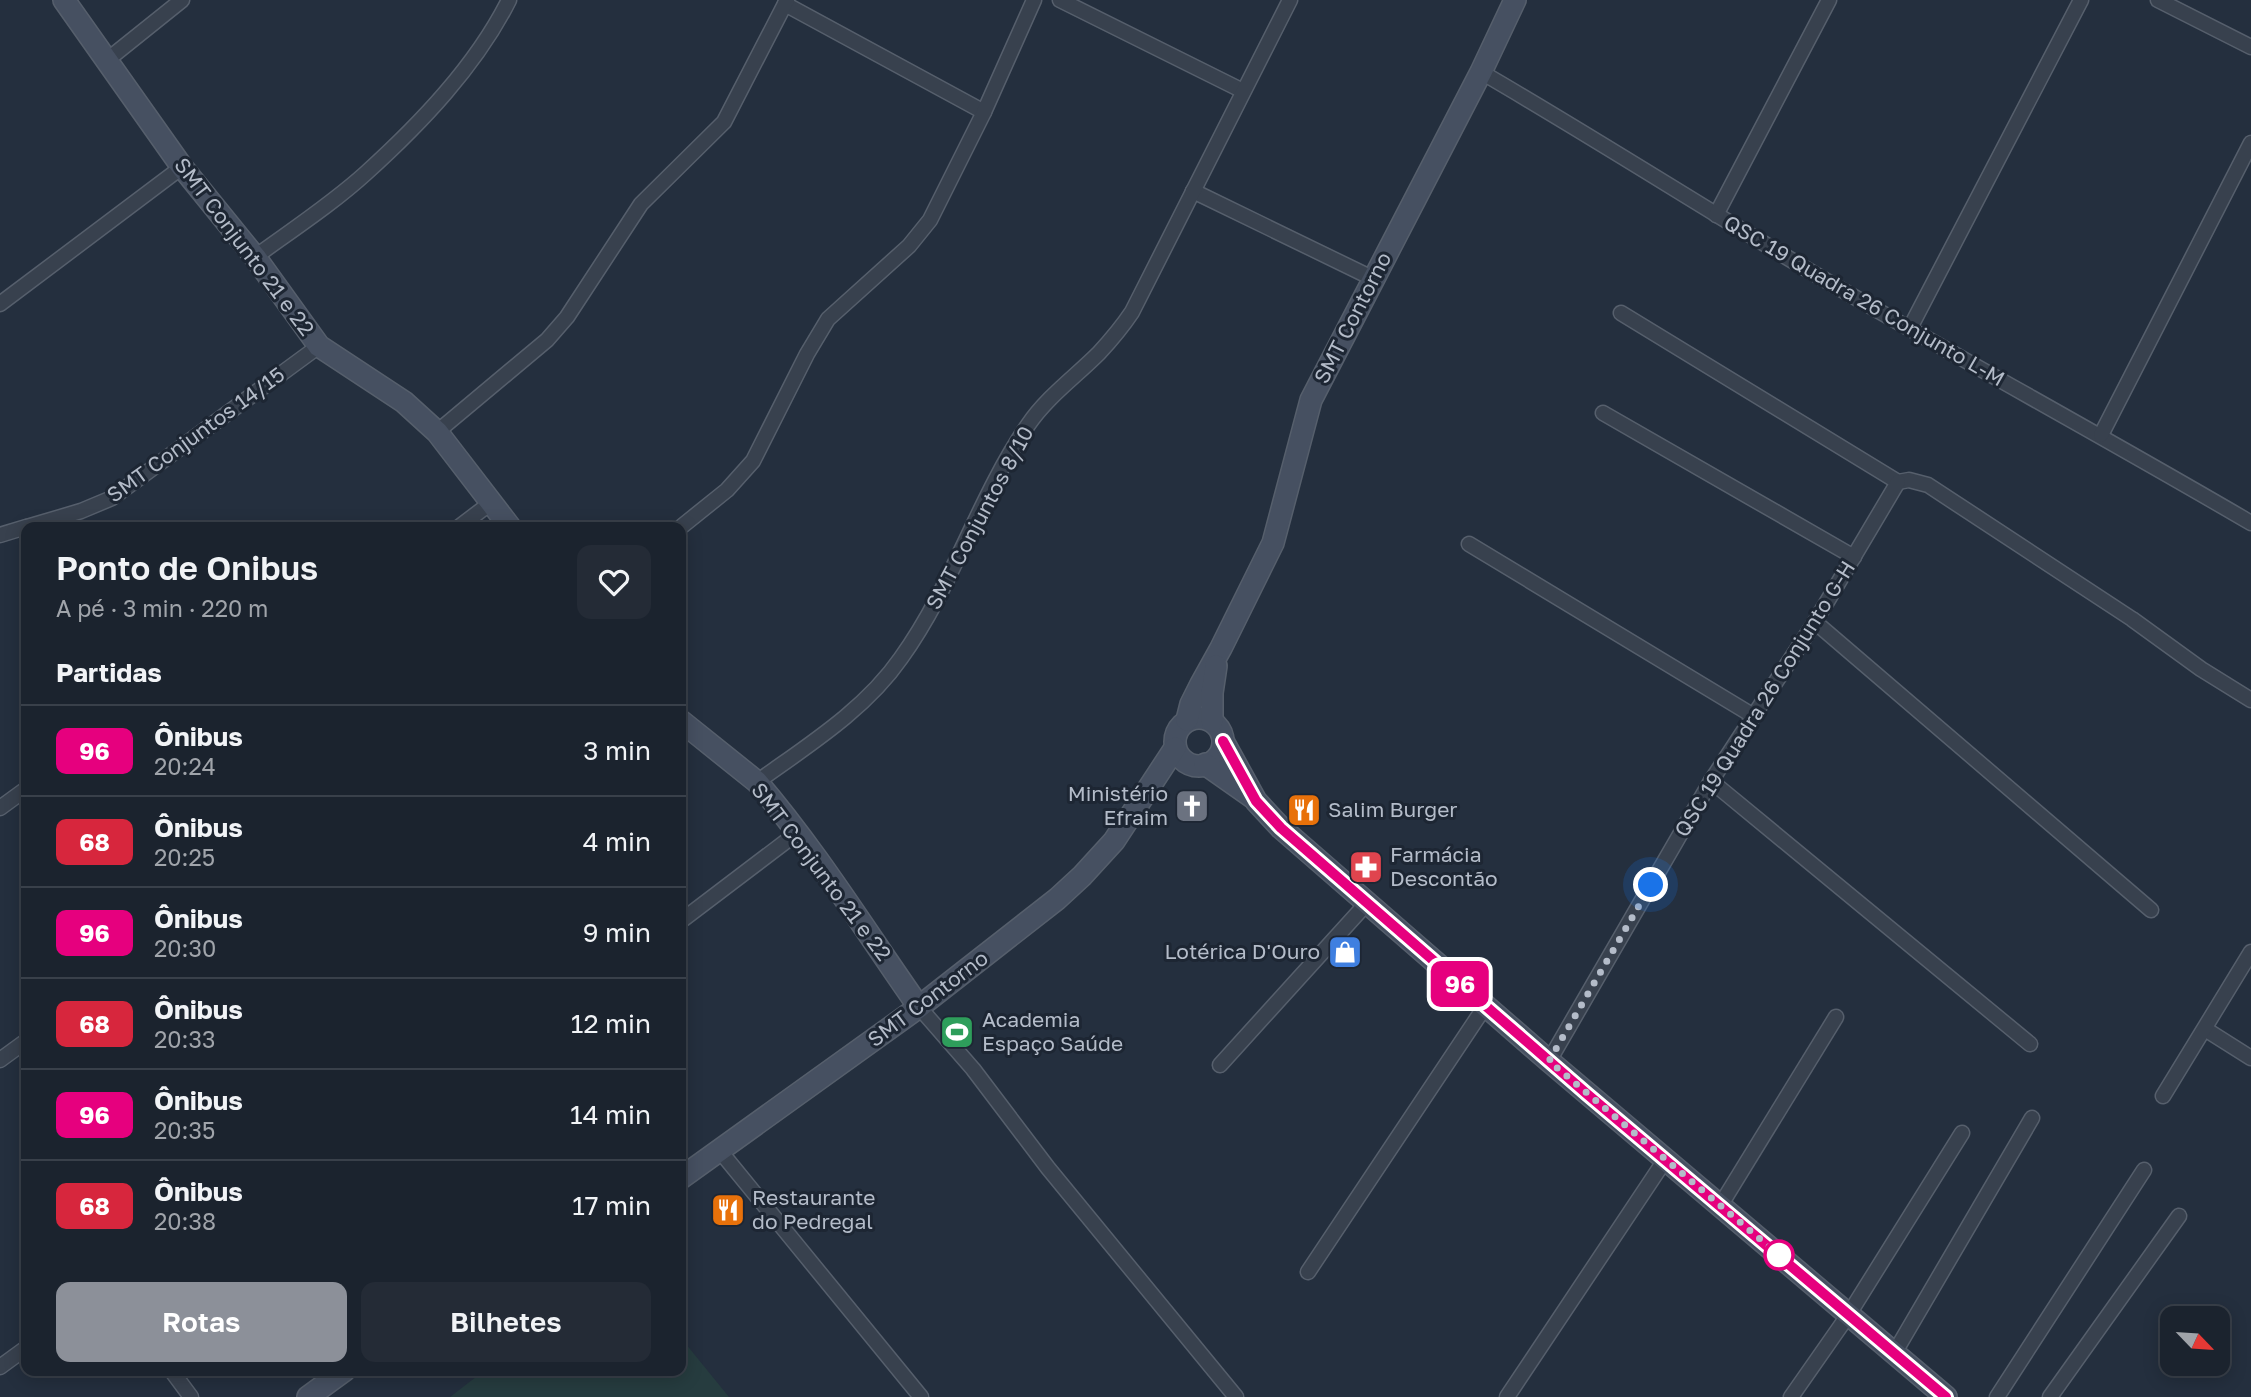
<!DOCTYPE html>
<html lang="pt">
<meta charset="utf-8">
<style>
:root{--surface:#1b232e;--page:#242b36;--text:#f1f3f6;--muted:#a0a4aa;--line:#39404a;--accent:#8c9099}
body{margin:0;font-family:"Golos Text",sans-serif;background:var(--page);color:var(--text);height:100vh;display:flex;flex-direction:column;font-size:26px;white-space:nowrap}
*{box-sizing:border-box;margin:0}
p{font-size:23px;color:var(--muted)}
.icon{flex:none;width:38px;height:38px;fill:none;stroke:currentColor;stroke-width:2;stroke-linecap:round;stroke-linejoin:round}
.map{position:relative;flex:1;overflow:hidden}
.side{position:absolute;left:21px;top:522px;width:665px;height:854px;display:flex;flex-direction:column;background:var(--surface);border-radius:14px;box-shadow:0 4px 18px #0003,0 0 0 2px var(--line)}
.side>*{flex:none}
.badge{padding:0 14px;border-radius:10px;font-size:24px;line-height:46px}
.needle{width:46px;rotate:115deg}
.tools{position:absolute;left:2160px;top:1306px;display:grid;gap:14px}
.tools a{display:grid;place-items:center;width:70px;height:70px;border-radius:14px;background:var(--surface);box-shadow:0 4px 18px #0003,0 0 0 2px var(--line);font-size:35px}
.you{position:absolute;width:35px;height:35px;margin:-18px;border:5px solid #fff;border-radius:50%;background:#1a73e8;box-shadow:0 0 0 10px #1a73e833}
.map>.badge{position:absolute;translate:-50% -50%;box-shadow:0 0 0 4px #fff}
h2{padding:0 35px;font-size:26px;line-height:63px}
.round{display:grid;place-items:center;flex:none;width:74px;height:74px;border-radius:14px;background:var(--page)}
.headline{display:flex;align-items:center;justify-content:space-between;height:119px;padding:0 35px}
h1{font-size:33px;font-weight:600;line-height:52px}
.action{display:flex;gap:14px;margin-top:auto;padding:14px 35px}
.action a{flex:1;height:80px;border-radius:14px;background:var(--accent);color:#fff;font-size:28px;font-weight:600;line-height:80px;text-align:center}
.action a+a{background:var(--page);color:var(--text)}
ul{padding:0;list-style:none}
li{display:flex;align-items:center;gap:21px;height:91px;padding:0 35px;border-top:2px solid var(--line)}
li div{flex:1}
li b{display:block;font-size:26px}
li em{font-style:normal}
li .badge{min-width:77px;font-weight:700;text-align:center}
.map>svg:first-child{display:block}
</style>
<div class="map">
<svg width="2251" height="1397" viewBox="0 0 2251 1397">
<rect width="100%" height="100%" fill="#242f3e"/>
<polygon fill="#263c3f" points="681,1338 729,1397 450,1397 485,1370 681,1370"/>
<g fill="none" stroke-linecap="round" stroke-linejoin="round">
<g stroke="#565f6c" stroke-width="17">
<g id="street">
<polyline points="1060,0 1243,91"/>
<polyline points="2158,0 2251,47"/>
<polyline points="785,4 984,112"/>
<polyline points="106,61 182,0"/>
<path d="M1481,72C1593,137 1702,207 1813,273C1958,358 2106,438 2251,523"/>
<polyline points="1193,191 1372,278"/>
<polyline points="1716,215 1829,0"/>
<path d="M255,257C292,230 332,204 366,173C420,124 476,66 509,0"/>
<polyline points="0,304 182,167"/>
<polyline points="1621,313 1898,482 1909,480 1928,485 2132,619 2201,669 2251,700"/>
<polyline points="1910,328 2081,0"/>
<polyline points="1603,413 1854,557"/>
<polyline points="437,432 547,340 567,317 641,204 724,122 787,0"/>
<polyline points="2101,435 2251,143"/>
<polyline points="27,527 81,511 112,498 319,346"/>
<polyline points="459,527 492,502"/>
<polyline points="681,527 727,490 753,461 807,354 828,319 909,246 930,220 984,112 1034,0"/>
<polyline points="0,535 26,527"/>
<polyline points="1469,544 1752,715"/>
<polyline points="1815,622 2151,910"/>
<polyline points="1711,781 2030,1044"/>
<path d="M757,782C807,746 865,710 901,658C953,586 978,498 1028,425C1047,397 1075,377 1099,353C1111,340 1122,327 1132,312L1290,0"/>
<polyline points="0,808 26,789"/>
<polyline points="681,921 797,833"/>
<polyline points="919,1007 973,1069 1048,1168 1236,1397"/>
<polyline points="2205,1029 2251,1058"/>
<polyline points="0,1060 26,1041"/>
<polyline points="1549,1061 1711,781 1815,622 1898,482"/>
<polyline points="1220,1065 1367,903"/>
<polyline points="2163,1096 2251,952"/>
<polyline points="720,1151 921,1397"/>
<polyline points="1720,1206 1836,1017"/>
<polyline points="1308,1272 1486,1005"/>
<polyline points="1895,1352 2032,1118"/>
<polyline points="0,1367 26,1348"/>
<polyline points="171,1370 191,1397"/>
<polyline points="1507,1397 1665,1160"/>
<polyline points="1791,1397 1849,1314 1962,1133"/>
<polyline points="1997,1397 2144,1170"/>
<polyline points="2050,1397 2179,1216"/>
</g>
</g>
<g stroke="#565f6c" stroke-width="24">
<g id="secondary">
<polyline points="64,0 182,167 255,257 319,346 404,402 437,432 510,527"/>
<circle cx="1199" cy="742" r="24"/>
<polyline points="1187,720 1191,704 1201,684 1221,648 1273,543 1311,400 1481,72 1515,0"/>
<path d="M681,721L757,782C817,852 866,932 919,1007"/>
<polyline points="1212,721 1212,693 1216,666"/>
<polyline points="1223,741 1256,801 1281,828 1549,1061 1946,1397"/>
<polyline points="1205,764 1252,797"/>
<polyline points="681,1178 919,1007 1057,899 1082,876 1114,841 1175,748"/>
<polyline points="308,1397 345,1370"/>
</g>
</g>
<use href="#street" stroke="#38414e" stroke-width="14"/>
<use href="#secondary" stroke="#465061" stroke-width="21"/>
</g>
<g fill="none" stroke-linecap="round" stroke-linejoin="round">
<g stroke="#fff" stroke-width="16">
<polyline id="line" points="1223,741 1256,801 1281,828 1587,1094 1946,1397"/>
</g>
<use href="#line" stroke="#e6007e" stroke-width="10"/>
<polyline stroke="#b4bcc9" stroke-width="7" stroke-dasharray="0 12.6" points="1651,885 1549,1061 1779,1255"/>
</g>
<defs>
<g id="church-square" transform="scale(1.75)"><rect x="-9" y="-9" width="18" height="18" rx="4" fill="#6b7280" stroke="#1d2633"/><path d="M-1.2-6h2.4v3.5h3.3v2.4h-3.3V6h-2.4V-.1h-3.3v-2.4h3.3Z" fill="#fff"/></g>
<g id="restaurant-square" transform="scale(1.75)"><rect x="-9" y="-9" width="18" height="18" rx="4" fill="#e8710a" stroke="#1d2633"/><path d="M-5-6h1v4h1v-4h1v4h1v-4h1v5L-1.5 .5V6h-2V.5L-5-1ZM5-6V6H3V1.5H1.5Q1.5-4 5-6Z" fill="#fff"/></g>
<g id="pharmacy-square" transform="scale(1.75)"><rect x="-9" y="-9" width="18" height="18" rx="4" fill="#e0444e" stroke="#1d2633"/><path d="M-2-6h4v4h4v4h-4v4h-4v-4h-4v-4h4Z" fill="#fff"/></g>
<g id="shop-square" transform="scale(1.75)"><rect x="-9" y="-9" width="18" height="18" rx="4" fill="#3f7fe0" stroke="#1d2633"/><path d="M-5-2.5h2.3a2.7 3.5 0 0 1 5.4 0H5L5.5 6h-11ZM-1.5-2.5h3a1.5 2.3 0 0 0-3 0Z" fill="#fff"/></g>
<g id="stadium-square" transform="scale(1.75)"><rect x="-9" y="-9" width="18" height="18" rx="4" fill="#2e9e5b" stroke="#1d2633"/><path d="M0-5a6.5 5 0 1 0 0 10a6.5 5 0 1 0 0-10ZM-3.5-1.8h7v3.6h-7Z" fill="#fff"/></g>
</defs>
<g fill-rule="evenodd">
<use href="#church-square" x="1192" y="806"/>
<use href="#restaurant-square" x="1304" y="810"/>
<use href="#pharmacy-square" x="1366" y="867"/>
<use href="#shop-square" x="1345" y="952"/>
<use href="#stadium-square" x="957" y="1032"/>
<use href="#restaurant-square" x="728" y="1210"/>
</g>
<circle fill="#fff" stroke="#e6007e" stroke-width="3.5" cx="1779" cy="1255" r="14"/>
<g text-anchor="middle" stroke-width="6" stroke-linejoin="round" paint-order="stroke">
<g font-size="21" fill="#b4bcc9" stroke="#1d2633">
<text transform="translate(244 247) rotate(53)" y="7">SMT Conjunto 21 e 22</text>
<text transform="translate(1864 301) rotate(30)" y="7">QSC 19 Quadra 26 Conjunto L-M</text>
<text transform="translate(1353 318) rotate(-63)" y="7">SMT Contorno</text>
<text transform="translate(196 435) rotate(-36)" y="7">SMT Conjuntos 14/15</text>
<text transform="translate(980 518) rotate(-62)" y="7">SMT Conjuntos 8/10</text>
<text transform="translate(1765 699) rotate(-58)" y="7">QSC 19 Quadra 26 Conjunto G-H</text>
<text transform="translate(821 872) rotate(53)" y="7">SMT Conjunto 21 e 22</text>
<text transform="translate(928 999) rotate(-37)" y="7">SMT Contorno</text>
</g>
<g font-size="21" fill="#b4bcc9" stroke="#1d2633" text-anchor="start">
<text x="1168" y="801" text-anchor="end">Ministério<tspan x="1168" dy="24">Efraim</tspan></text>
<text x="1328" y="817">Salim Burger</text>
<text x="1390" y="862">Farmácia<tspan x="1390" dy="24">Descontão</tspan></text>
<text x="1320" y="959" text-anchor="end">Lotérica D'Ouro</text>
<text x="982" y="1027">Academia<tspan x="982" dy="24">Espaço Saúde</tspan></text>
<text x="752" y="1205">Restaurante<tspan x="752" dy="24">do Pedregal</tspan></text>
</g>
</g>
</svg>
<div class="tools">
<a><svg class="needle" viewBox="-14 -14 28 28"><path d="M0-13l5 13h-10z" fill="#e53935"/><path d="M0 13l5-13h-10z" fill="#a0a4aa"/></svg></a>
</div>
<div class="you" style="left:1651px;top:885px"></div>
<b class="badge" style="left:1460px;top:984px;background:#e6007e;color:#fff">96</b>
<section class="side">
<div class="headline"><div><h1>Ponto de Onibus</h1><p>A pé · 3 min · 220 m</p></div><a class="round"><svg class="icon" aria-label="heart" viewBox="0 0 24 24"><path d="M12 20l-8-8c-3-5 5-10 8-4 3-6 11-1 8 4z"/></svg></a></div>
<h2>Partidas</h2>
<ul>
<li><span class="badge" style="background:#e6007e;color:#fff">96</span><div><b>Ônibus</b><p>20:24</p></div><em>3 min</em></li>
<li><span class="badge" style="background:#d7263d;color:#fff">68</span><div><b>Ônibus</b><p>20:25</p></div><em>4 min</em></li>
<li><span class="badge" style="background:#e6007e;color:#fff">96</span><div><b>Ônibus</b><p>20:30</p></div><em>9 min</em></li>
<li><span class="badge" style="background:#d7263d;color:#fff">68</span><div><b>Ônibus</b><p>20:33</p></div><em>12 min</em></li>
<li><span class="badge" style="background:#e6007e;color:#fff">96</span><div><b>Ônibus</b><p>20:35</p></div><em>14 min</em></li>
<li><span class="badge" style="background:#d7263d;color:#fff">68</span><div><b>Ônibus</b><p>20:38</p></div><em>17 min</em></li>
</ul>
<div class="action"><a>Rotas</a><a>Bilhetes</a></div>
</section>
</div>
